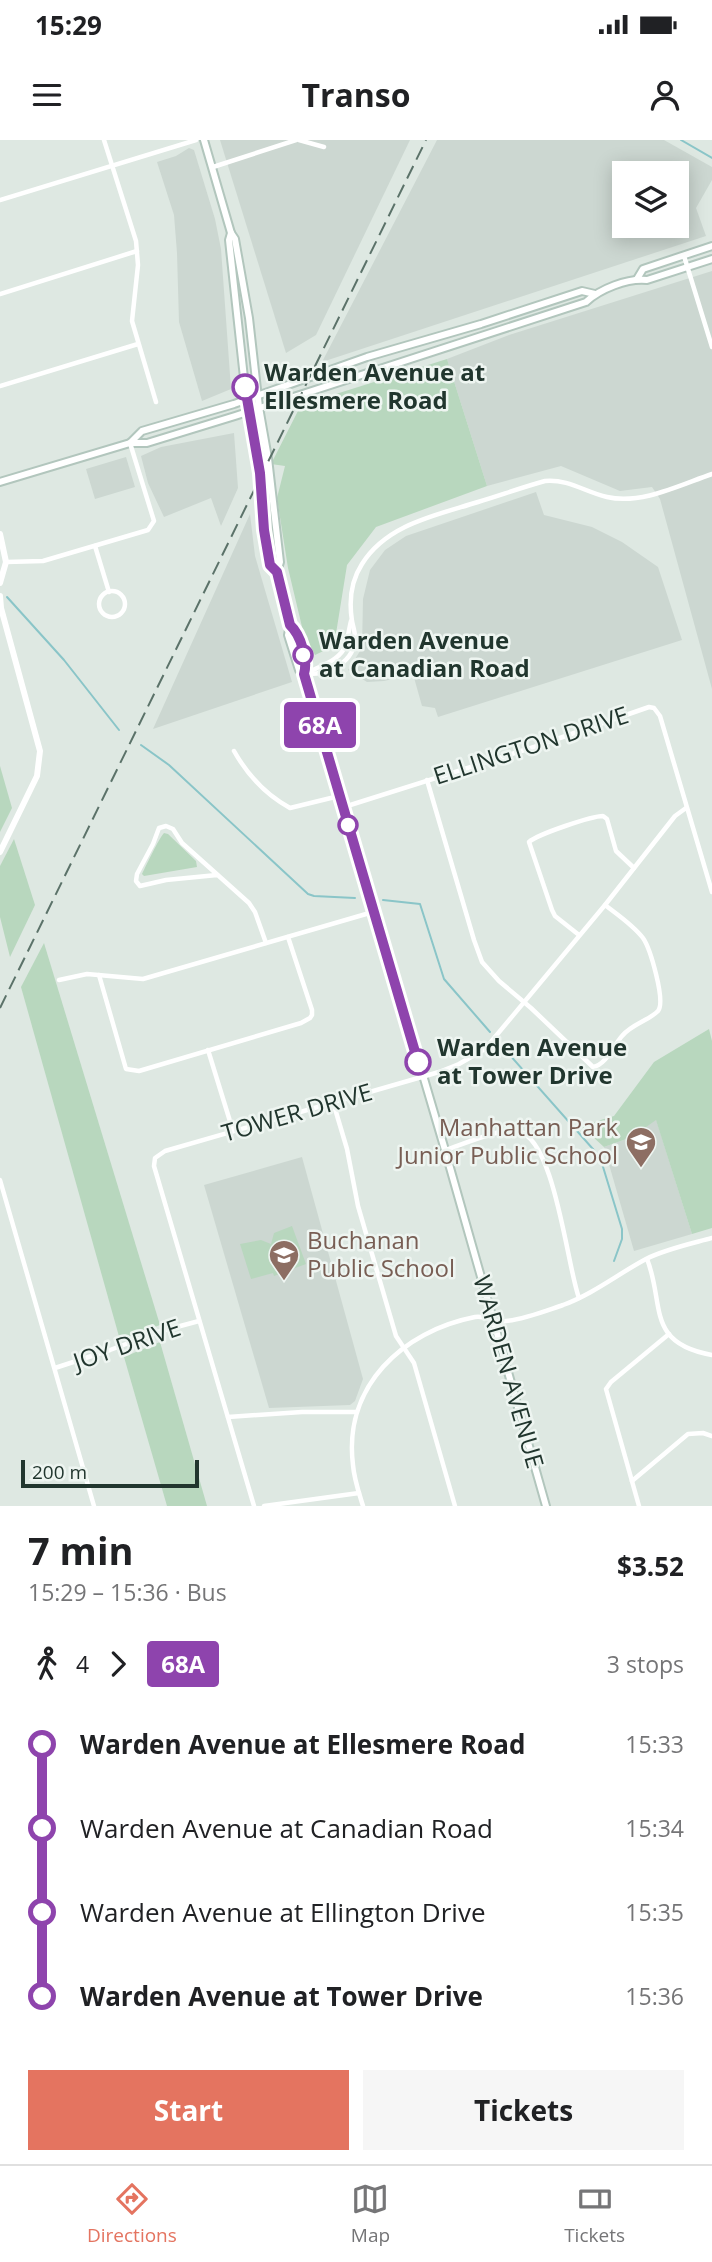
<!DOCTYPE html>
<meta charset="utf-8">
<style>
:root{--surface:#fff;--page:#f6f6f6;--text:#202124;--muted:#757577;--line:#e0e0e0;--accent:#e47460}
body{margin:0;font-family:"Open Sans",sans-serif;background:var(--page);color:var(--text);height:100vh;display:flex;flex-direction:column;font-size:26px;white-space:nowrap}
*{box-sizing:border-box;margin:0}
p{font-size:23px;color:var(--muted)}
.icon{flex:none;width:38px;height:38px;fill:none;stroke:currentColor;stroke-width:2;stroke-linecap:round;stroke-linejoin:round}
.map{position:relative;height:1366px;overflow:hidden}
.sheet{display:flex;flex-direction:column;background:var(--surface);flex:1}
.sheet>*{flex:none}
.badge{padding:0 14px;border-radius:5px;font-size:24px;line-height:46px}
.tools{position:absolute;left:612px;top:21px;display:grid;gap:14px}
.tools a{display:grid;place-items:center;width:77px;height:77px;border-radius:0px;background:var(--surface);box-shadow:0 4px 18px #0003;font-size:35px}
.scale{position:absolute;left:21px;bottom:18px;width:178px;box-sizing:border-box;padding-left:7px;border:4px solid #21362e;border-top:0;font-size:19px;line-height:24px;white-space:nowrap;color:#21362e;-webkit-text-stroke:5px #eef5f1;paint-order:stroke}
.map>.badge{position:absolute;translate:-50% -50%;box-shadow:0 0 0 4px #fff}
.legs{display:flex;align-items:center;gap:10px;height:77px;padding:0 28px;font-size:23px}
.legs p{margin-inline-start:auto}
.headline{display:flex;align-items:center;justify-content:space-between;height:119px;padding:0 28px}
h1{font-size:38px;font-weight:700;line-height:52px}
.primary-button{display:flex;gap:14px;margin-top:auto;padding:14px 28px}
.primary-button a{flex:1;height:80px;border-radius:0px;background:var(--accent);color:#fff;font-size:28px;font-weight:700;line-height:80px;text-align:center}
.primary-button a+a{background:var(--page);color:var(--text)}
ul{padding:0 28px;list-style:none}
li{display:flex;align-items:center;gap:24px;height:84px;font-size:26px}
li i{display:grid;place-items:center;width:10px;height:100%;margin:0 9px;background:currentColor}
li i::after{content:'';width:18px;height:18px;margin:-9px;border:5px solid;border-radius:50%;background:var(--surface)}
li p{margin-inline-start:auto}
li:first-child i{background:linear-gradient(#0000 50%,currentColor 0)}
li:last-child i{background:linear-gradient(currentColor 50%,#0000 0)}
.status{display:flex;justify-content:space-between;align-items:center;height:49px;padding:0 35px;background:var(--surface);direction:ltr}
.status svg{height:19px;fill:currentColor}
header{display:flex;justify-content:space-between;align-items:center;height:91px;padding:0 28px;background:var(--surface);font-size:32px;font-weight:700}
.tabs{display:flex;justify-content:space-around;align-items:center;height:98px;border-top:2px solid var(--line);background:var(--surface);font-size:19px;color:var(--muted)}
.tabs a{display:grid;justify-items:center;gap:4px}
.tabs .selected{color:var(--accent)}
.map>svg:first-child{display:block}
</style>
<div class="status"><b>15:29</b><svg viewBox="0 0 49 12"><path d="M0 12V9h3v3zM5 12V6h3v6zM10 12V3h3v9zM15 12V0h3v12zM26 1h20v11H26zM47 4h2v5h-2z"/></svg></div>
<header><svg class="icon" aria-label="menu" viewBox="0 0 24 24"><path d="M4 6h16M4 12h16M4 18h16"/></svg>Transo<svg class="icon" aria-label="person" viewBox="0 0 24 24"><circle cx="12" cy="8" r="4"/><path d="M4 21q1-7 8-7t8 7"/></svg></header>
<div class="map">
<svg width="712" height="1366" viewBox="0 0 712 1366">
<rect width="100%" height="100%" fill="#dee8e2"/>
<g fill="#ccd7d1" fill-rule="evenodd">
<polygon points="220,0 410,0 316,195 286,213"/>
<path d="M437,0H664L712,27V40L696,68L706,96L322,222ZM625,33H677V86H625Z"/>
<polygon points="189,8 194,10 215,79 221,109 231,249 202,261 179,182 177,113 174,75 157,22 176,16"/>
<polygon points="712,131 712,549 660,359 652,347 620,351 561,326 487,346 447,219 509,195"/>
<polygon points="234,293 238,348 221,386 211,358 164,377 148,343 141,316 161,307"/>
<polygon points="126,317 135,347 95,359 86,329"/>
<polygon points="536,352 544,375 592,387 622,402 658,427 682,500 438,577 435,568 422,566 413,534 384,541 367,542 348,530 362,508 363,459 370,430 385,410 406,396"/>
<polygon points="250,374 255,416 292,542 153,589"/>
<polygon points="656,979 692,1094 634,1111 604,1007 632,997"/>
<polygon points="302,1017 363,1239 355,1261 350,1265 269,1268 204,1045"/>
</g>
<g fill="#b8d7be">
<polygon points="447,219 487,346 376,387 347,425 334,506 315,515 303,491 288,428 277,358 285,326 271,324 301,265"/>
<polygon points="0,626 12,668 0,692"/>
<path d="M164,693L168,694L196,721L197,727L144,736L142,734C147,724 158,700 164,693Z"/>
<polygon points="14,699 35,765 10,817 0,777 0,726"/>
<polygon points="44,803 160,1185 120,1200 21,847"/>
<polygon points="709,889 712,901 712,1088 692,1094 656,980 632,997 604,1007 581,986 614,976 654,922"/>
<polygon points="292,1086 306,1124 274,1136 273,1133 251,1139 240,1104 261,1100 271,1104 274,1093"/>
<polygon points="160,1202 207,1366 167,1366 124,1217"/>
</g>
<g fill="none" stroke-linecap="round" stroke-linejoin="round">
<g stroke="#8ac5c8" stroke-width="2">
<polyline points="681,0 712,18"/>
<polyline points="7,457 64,520 119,590"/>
<polyline points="141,605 169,625 308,754 314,756 355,758"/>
<polyline points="383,760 420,764 444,839 490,892"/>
<polyline points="501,905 600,1017 622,1089 622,1099 614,1121"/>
</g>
<g stroke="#b2c6bd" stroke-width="10">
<g id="secondary">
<polyline points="204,0 231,93 235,99 249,178 259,267 268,318 280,422 277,432 290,485 288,495 299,530 305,534"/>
<polyline points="231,93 229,100 245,247 260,333 264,390 270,425 277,432"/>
<polyline points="637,139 643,129 712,106"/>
<polyline points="130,303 142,291 234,264 367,217 481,184 582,151 595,154"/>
<path d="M0,342L130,303H147L235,276L586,162C600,149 627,138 647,140L712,119"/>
<path d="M290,485C301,495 308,520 305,534L445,1010L546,1366"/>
</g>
</g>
<g stroke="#fff" stroke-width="4.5">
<polyline points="104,0 136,101 138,125 132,181 156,262"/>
<polyline points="299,0 324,7"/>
<polyline points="213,27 296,0"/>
<polyline points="0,60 196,0"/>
<polyline points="684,116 712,207"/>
<polyline points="0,154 137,111"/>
<polyline points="0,246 138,204"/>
<polyline points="95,406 109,452"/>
<polyline points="6,422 43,421 148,390 154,381 130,303"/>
<circle cx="112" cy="464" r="13"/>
<path d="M305,534C328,535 355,523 355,497C355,492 353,486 352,481C349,462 351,441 362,424C387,384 437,375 478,362C501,355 523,347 545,341C569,339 585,352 607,357C641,365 680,345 712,334"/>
<path d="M305,534C319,526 341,521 346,504C348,497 349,489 351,481"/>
<path d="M234,611C247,634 266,655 290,668L339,656"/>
<path d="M427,640L474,800L482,822L499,841L531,868L593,927C606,925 614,905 622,896C632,884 648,881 658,871C666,861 650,808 643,798C633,785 618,775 605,765"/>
<polyline points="344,667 534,607 649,567 654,568 660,576 712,752"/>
<polyline points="217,735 166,740 140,746 136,741 137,734 153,704 159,688 166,686 173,689 182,703 249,763 255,772 266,803"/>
<path d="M579,795L555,776L552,770L529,702C538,694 592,676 603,676L607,679L616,711L634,728"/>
<polyline points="99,835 126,929 139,931 301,883 310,878 312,875 312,870 288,797"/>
<polyline points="59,840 87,834 143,839 373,772"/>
<polyline points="208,910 233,991"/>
<polyline points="333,962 347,1009 358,1066 396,1196 414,1223 455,1366"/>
<path d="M445,1010C461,1005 503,987 518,991C555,999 567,1126 579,1158"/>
<polyline points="0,1040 94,1366"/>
<path d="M647,1119C665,1164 645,1203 712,1215"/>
<polyline points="55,1228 110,1210 158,1192 199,1181"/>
<polyline points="228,1277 302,1272 357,1272"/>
<polyline points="632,1341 688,1294 703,1293 712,1296"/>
<polyline points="254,1366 154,1026 155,1018 165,1011 439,932 459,924 485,909 605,765 675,676 686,668"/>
<polyline points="264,1366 359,1353"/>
<path d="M363,1366C359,1353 354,1339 353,1325C343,1246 403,1191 475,1177C486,1175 496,1183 506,1181C525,1179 545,1171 563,1165C593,1154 618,1134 646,1119C666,1109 690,1104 712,1098"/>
<polyline points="639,1366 606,1249 611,1242 669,1194"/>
</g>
<g stroke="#fff" stroke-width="6">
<polyline points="0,394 6,422 0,443"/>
<polyline points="0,456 1,468 40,611 37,636 0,712"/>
</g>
<use href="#secondary" stroke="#fff" stroke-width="6"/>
<polyline stroke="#5b7269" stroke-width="2" stroke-dasharray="14 7" stroke-linecap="butt" points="0,868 426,0"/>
</g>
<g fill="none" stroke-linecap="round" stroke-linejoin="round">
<g stroke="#fff" stroke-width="16">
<path id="line-1" d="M245,247L260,333L264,390L270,425L277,432L290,485C301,495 308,520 304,534L418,922"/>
</g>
<use href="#line-1" stroke="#8e44ad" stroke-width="10"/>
</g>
<defs>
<g id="school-pin" transform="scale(1.575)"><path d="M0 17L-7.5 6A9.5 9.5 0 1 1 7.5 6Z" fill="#8d6e63" stroke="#eef5f1"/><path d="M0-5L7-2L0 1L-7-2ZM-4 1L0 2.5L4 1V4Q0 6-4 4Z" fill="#fff"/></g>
</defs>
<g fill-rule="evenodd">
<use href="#school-pin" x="641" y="1002"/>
<use href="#school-pin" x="284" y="1115"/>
</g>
<g fill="#fff" stroke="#8e44ad" stroke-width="3.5">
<circle cx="245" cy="247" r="12"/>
<circle cx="303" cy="515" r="9"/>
<circle cx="348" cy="685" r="9"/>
<circle cx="418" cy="922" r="12"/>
</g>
<g text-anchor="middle" stroke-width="5" stroke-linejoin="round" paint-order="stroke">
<g font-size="24" font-weight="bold" fill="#21362e" stroke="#eef5f1" text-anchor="start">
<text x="264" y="241">Warden Avenue at<tspan x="264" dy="28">Ellesmere Road</tspan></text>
<text x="319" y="509">Warden Avenue<tspan x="319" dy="28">at Canadian Road</tspan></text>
<text x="437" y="916">Warden Avenue<tspan x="437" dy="28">at Tower Drive</tspan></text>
</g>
<g font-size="24" fill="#21362e" stroke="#eef5f1">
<text transform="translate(531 606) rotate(-18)" y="8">ELLINGTON DRIVE</text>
<text transform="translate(297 973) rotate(-16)" y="8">TOWER DRIVE</text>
<text transform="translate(127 1205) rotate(-19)" y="8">JOY DRIVE</text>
<text transform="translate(508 1232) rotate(74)" y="8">WARDEN AVENUE</text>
</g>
<g font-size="24" fill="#785e54" stroke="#eef5f1" text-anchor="end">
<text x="618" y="996">Manhattan Park<tspan x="618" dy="28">Junior Public School</tspan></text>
<text x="307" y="1109" text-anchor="start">Buchanan<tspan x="307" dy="28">Public School</tspan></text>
</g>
</g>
</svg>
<div class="tools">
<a><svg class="icon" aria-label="layers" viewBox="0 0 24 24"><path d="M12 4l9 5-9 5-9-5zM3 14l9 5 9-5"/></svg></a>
</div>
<div class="scale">200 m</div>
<b class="badge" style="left:320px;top:585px;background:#8e44ad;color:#fff">68A</b>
</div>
<section class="sheet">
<div class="headline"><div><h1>7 min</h1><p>15:29 – 15:36 · Bus</p></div><b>$3.52</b></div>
<div class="legs"><svg class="icon" aria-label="walk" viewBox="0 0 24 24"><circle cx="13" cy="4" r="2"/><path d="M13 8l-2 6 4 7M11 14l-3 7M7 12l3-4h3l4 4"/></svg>4<svg class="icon" aria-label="forward" viewBox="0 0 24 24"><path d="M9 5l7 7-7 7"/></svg><b class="badge" style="background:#8e44ad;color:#fff">68A</b><p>3 stops</p></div>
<ul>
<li><i style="color:#8e44ad"></i><b>Warden Avenue at Ellesmere Road</b><p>15:33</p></li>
<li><i style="color:#8e44ad"></i><span>Warden Avenue at Canadian Road</span><p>15:34</p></li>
<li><i style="color:#8e44ad"></i><span>Warden Avenue at Ellington Drive</span><p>15:35</p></li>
<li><i style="color:#8e44ad"></i><b>Warden Avenue at Tower Drive</b><p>15:36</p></li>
</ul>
<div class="primary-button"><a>Start</a><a>Tickets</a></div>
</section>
<nav class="tabs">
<a class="selected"><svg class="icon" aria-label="directions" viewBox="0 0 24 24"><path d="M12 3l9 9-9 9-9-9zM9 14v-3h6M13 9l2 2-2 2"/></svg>Directions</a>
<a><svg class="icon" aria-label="map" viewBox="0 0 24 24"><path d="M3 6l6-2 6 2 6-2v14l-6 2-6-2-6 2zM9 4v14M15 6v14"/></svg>Map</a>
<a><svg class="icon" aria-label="tickets" viewBox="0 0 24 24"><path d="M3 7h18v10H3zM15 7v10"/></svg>Tickets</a>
</nav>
